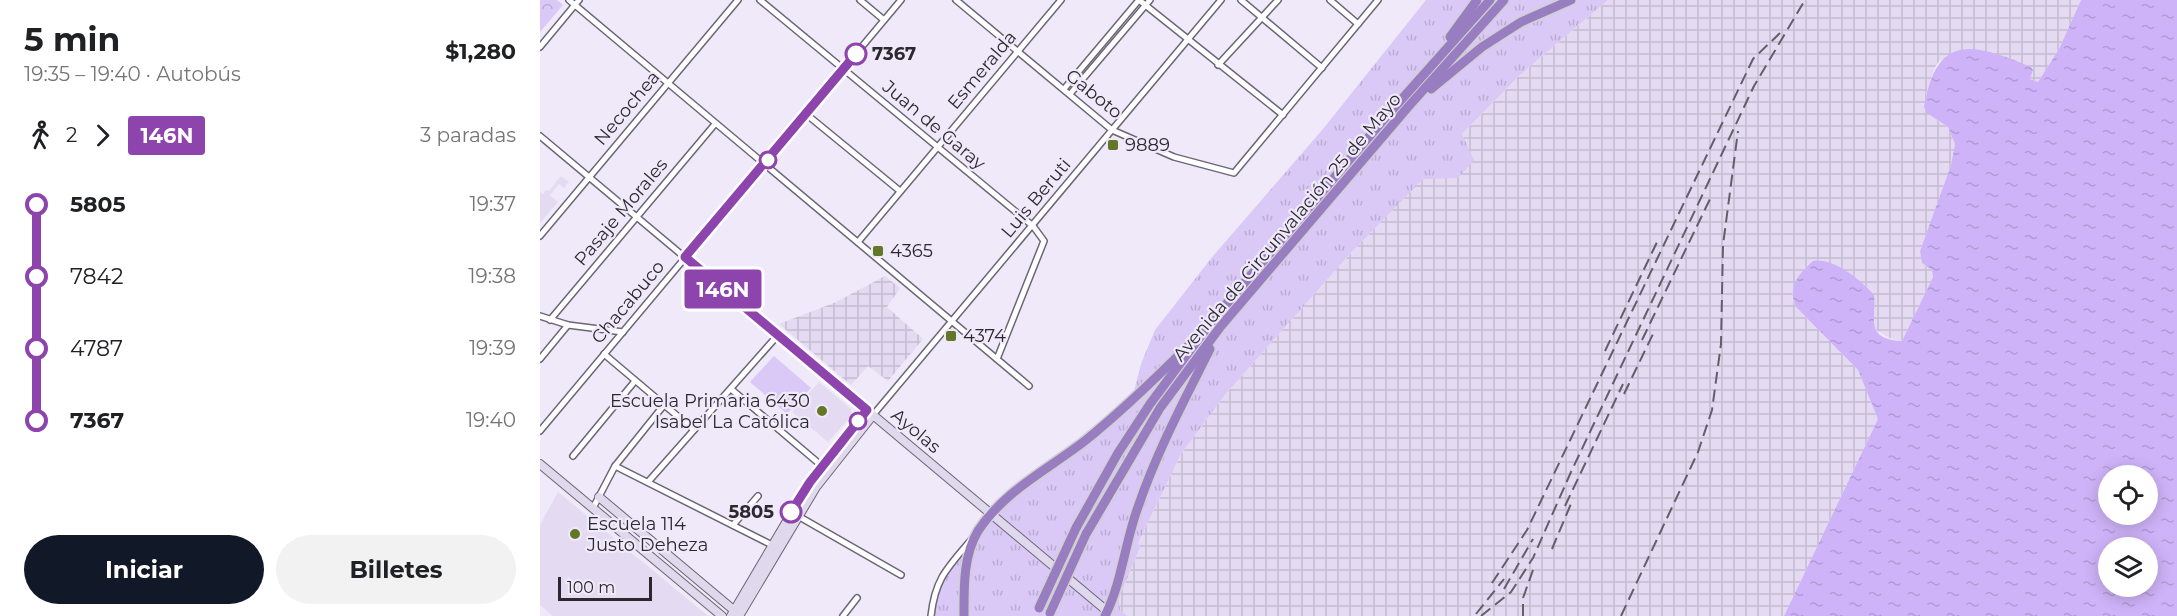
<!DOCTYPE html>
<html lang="es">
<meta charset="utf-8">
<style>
:root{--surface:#fff;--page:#f2f2f2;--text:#202124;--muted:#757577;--accent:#111827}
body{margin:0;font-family:Montserrat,sans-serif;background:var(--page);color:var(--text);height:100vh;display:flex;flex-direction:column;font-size:22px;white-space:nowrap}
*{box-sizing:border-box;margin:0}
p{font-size:20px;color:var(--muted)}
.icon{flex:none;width:33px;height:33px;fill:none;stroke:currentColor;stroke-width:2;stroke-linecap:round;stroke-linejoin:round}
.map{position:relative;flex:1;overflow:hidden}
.panel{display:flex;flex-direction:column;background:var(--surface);width:540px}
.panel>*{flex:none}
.badge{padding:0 12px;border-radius:4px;font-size:21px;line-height:39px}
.tools{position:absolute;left:1558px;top:465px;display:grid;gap:12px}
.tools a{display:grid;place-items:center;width:60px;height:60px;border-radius:50%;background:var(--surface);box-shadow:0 3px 15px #0003;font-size:30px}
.scale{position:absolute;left:18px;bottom:15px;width:94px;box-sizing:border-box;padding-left:6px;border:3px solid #2b292f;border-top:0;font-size:16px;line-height:21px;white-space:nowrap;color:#2b292f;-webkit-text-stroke:4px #efe9fa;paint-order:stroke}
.map>.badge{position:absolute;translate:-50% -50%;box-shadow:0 0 0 3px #fff}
.legs{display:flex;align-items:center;gap:9px;height:66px;padding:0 24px;font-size:20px}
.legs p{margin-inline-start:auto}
.head{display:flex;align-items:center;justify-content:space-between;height:102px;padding:0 24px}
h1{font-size:33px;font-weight:700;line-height:45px}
.button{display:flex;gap:12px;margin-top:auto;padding:12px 24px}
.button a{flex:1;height:69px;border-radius:36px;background:var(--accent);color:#fff;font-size:24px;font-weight:700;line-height:69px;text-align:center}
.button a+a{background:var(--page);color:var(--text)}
ul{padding:0 24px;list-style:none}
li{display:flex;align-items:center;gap:21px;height:72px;font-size:22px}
li i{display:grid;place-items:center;width:9px;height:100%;margin:0 8px;background:currentColor}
li i::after{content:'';width:15px;height:15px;margin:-8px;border:4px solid;border-radius:50%;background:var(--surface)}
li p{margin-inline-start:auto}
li:first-child i{background:linear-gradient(#0000 50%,currentColor 0)}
li:last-child i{background:linear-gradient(currentColor 50%,#0000 0)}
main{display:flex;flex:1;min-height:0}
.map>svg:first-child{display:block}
</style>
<main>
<section class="panel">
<div class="head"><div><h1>5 min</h1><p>19:35 – 19:40 · Autobús</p></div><b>$1,280</b></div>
<div class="legs"><svg class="icon" aria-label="walk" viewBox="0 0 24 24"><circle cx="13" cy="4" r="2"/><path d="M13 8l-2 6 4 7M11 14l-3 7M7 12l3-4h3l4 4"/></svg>2<svg class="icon" aria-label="forward" viewBox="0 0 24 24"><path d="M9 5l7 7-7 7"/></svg><b class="badge" style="background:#8e44ad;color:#fff">146N</b><p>3 paradas</p></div>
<ul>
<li><i style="color:#8e44ad"></i><b>5805</b><p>19:37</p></li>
<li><i style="color:#8e44ad"></i><span>7842</span><p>19:38</p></li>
<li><i style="color:#8e44ad"></i><span>4787</span><p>19:39</p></li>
<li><i style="color:#8e44ad"></i><b>7367</b><p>19:40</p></li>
</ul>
<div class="button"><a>Iniciar</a><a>Billetes</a></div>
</section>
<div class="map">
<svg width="1637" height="616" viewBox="0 0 1637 616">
<defs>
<pattern id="industrial-grid" width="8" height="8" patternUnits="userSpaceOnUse" patternTransform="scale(1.5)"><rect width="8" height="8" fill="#e4dbf3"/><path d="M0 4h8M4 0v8" fill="none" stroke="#c4bcd1"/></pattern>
<pattern id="grass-tufts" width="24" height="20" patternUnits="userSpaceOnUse" patternTransform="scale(1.5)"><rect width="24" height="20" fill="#dac8f6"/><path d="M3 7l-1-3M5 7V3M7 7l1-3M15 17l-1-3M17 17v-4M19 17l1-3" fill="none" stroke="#bbacd3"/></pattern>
<pattern id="park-crowns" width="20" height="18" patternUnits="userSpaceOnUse" patternTransform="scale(1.5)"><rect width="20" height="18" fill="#dac8f6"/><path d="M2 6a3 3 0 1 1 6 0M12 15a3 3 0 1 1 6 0" fill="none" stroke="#bbacd3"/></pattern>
<pattern id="water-ripples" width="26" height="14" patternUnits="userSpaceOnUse" patternTransform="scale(1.5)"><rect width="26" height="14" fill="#ceb3f8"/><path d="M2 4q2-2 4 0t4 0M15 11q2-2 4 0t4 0" fill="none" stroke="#b19ad5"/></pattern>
</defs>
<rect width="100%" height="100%" fill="#efe9fa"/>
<g fill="#e4dbf3">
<polygon points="21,176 29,182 24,188 19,184 10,195 18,202 0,223 0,192 3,194 6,190 9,191"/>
<polygon points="279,382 311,409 311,416 288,442 252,412"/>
<polygon points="18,492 133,587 168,616 13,616 0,605 0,525"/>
</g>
<g fill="url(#industrial-grid)">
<polygon points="1068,0 1541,0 1519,49 1498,82 1490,79 1493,70 1491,67 1400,60 1395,67 1386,94 1398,121 1408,127 1415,144 1411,165 1380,251 1382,263 1392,270 1393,277 1362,341 1349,338 1336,330 1332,319 1335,309 1300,269 1279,260 1268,265 1257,280 1252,291 1252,299 1256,307 1318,370 1338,419 1244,616 587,616 580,610 579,598 600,547 598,543 641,454 684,396 808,256 883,178 933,160 922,134 980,75"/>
<polygon points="345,276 360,288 347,307 383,339 348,381 328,366 311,385 239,324 296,302"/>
</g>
<polygon fill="url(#grass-tufts)" points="886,0 1068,0 980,75 922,134 934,160 918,178 883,179 808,256 684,396 641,454 598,543 600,547 579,598 580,610 587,616 391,616 395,589 452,514 591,403 601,364 615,330 673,256 783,129"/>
<polygon fill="url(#park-crowns)" points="0,0 17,0 23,5 0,32"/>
<polygon fill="#dac8f6" points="234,356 271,388 247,414 210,382"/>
<path fill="url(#water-ripples)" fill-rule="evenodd" d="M1541,0H1637V616H1244L1338,419L1318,370L1256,307C1246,289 1259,273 1273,261C1293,257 1321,280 1334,295C1337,317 1323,339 1362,341L1393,277L1392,270L1382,263L1380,251L1411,165L1415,144L1408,127L1387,113L1384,107C1397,32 1433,43 1491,67L1493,70L1490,79L1498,82L1519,49ZM1569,476H1608V514H1569ZM1569,548H1608V586H1569Z"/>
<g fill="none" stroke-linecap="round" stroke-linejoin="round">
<g stroke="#6b6675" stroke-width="8">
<g id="street">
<polyline points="29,0 489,386"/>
<polyline points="220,0 493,226 504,241 457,359"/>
<polyline points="320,0 344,20"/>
<polyline points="416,0 572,130 634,157 694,173 838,0"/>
<polyline points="599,0 743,115"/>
<polyline points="701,0 782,68"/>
<polyline points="790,0 818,24"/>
<polyline points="0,47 39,0"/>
<polyline points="678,65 738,0"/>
<polyline points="524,89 599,0"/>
<polyline points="530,94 610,0"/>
<polyline points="266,114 360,191"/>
<polyline points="0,136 327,410"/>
<polyline points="0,236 198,0"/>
<polyline points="318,242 521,0"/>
<polyline points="0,316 28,325 83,332"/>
<polyline points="10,320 175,124"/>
<polyline points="64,354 154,430"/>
<polyline points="0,359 28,325"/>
<polyline points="191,389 282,466"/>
<polyline points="333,415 681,0"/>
<polyline points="0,431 361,0"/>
<polyline points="33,456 95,381"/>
<polyline points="75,466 232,545"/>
<polyline points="108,482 238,335"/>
<polyline points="53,508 75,466 124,405"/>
<polyline points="258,516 361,575"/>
<polyline points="193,525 218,496"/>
<polyline points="303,616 317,598"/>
<path d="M391,616C395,579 407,568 431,540"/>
</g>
</g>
<g stroke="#6b6675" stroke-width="10">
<g id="secondary">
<polyline points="0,464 182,616"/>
<polyline points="59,497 196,612"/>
<polyline points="191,616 270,482 327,410 567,611"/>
<polyline points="199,616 276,487 333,415"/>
</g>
</g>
<g stroke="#d0d0d1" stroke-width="12">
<g id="highway">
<polyline points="910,37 937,0"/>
<polyline points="891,89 942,47 981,22 1031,0"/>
<polyline points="536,528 578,453 610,404 671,322 845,118 950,0"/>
<polyline points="546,534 620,408 681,326 868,107 964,0"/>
<path d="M424,616C424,588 423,556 438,531C465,490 509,469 546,440C582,411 614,380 647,347"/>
<path d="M565,616C582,582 585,542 598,507C617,451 644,401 670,349"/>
</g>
</g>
<use href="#street" stroke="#fff" stroke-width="5"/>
<use href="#secondary" stroke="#e0d8ec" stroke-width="8"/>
<use href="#highway" stroke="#997dc1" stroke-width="9"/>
<g stroke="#625f68" stroke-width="2" stroke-dasharray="12 6" stroke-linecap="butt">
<polyline points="1102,340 1170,199"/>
<polyline points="1065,351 1118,240"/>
<polyline points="1084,394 1113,334"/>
<polyline points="1025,506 1083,384"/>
<polyline points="1012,549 1033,499"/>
<polyline points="952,583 987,530 1213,59 1240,33"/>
<polyline points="964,589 993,539"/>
<polyline points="936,614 964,579"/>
<polyline points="941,616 971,592 993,558 1031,472 1214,86 1265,0"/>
<polyline points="983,616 983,598 993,570"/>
<polyline points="1081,616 1158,452 1172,410 1181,344 1183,245 1198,131"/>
</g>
<g stroke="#d0d0d1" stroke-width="12" stroke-linecap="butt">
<g id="highway-bridge">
<polyline points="499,608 536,528"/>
<polyline points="510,613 546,534"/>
</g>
</g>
<use href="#highway-bridge" stroke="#997dc1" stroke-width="9"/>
</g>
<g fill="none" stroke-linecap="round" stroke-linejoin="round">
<g stroke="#fff" stroke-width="14">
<polyline id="line-1" points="251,512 270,482 327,410 145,257 316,54"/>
</g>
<use href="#line-1" stroke="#8e44ad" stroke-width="9"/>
</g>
<g fill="#fff" stroke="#8e44ad" stroke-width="3">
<circle cx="316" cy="54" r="10"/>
<circle cx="228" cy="160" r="8"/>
<circle cx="318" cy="421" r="8"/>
<circle cx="251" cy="512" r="10"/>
</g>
<g fill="#627727" stroke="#efe9fa" stroke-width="2">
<rect x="567" y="139" width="12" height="12" rx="3"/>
<rect x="332" y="245" width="12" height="12" rx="3"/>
<rect x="405" y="330" width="12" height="12" rx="3"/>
<circle cx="282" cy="411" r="6"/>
<circle cx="35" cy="534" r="6"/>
</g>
<g text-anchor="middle" stroke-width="4.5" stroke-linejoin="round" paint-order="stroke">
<g font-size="18" font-weight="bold" fill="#2b292f" stroke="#efe9fa" text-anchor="start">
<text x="332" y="60">7367</text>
<text x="234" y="518" text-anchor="end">5805</text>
</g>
<g font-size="18" fill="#2b292f" stroke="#efe9fa">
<text transform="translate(442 70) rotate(-50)" y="6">Esmeralda</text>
<text transform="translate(554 94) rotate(39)" y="6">Gaboto</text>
<text transform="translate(87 108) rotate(-50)" y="6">Necochea</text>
<text transform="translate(394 125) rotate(40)" y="6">Juan de Garay</text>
<text transform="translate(496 198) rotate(-50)" y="6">Luis Beruti</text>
<text transform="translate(81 212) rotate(-50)" y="6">Pasaje Morales</text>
<text transform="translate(747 227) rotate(-50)" y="6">Avenida de Circunvalación 25 de Mayo</text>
<text transform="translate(88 302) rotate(-50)" y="6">Chacabuco</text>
<text transform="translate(376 431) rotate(40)" y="6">Ayolas</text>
</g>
<g font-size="18" fill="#2b292f" stroke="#efe9fa" text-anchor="start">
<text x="585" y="151">9889</text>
<text x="350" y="257">4365</text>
<text x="423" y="342">4374</text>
<text x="270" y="407" text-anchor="end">Escuela Primaria 6430<tspan x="270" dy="21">Isabel La Católica</tspan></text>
<text x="47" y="530">Escuela 114<tspan x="47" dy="21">Justo Deheza</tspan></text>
</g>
</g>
</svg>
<div class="tools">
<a><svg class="icon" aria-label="locate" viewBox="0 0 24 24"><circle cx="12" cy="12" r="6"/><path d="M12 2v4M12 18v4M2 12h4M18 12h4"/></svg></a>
<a><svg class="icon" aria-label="layers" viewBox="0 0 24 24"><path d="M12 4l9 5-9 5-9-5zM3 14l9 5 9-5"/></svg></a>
</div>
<div class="scale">100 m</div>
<b class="badge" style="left:183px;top:289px;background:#8e44ad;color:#fff">146N</b>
</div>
</main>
